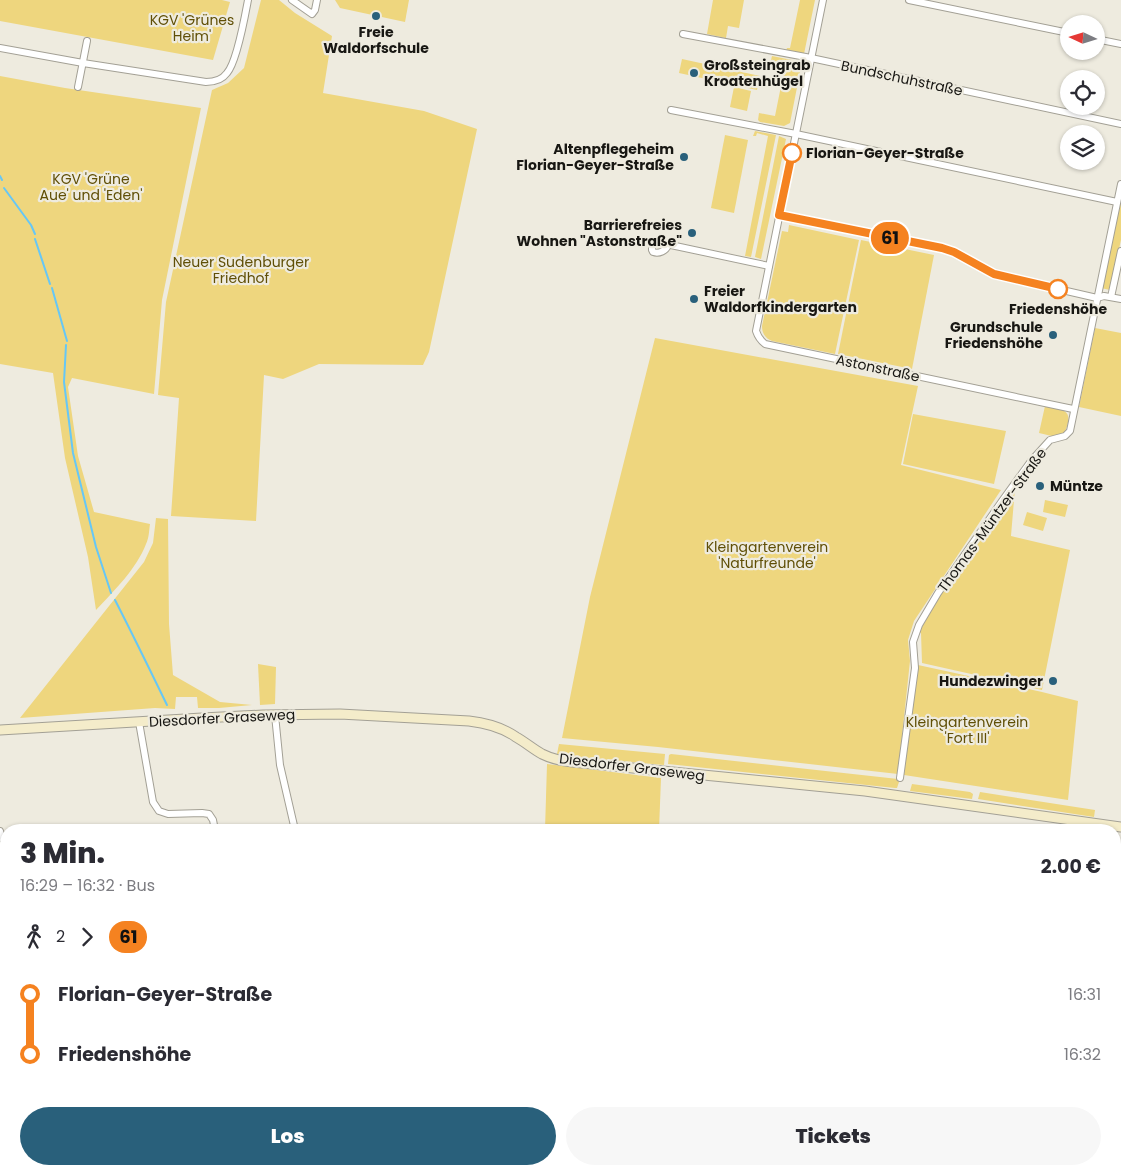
<!DOCTYPE html>
<html lang="de">
<meta charset="utf-8">
<style>
:root{--surface:#fff;--page:#f7f7f7;--text:#2b2b33;--muted:#7c7c81;--accent:#29607b}
body{margin:0;font-family:Poppins,sans-serif;background:var(--page);color:var(--text);height:100vh;display:flex;flex-direction:column;font-size:19px;white-space:nowrap}
*{box-sizing:border-box;margin:0}
p{font-size:16px;color:var(--muted)}
.icon{flex:none;width:28px;height:28px;fill:none;stroke:currentColor;stroke-width:2;stroke-linecap:round;stroke-linejoin:round}
.map{position:relative;flex:1;overflow:hidden}
.side{position:absolute;left:0px;top:824px;width:1121px;height:351px;display:flex;flex-direction:column;background:var(--surface);border-radius:20px 20px 0 0;box-shadow:0 1px 4px #0004}
.side>*{flex:none}
.badge{padding:0 10px;border-radius:16px;font-size:18px;line-height:32px}
.needle{width:32px;rotate:274deg}
.controls{position:absolute;left:1060px;top:15px;display:grid;gap:10px}
.controls a{display:grid;place-items:center;width:45px;height:45px;border-radius:50%;background:var(--surface);box-shadow:0 1px 4px #0004;font-size:25px}
.map>.badge{position:absolute;translate:-50% -50%;box-shadow:0 0 0 2px #fff}
.legs{display:flex;align-items:center;gap:8px;height:55px;padding:0 20px;font-size:16px}
.legs p{margin-inline-start:auto}
.summary{display:flex;align-items:center;justify-content:space-between;height:85px;padding:0 20px}
h1{font-size:28px;font-weight:800;line-height:38px}
.button{display:flex;gap:10px;margin-top:auto;padding:10px 20px}
.button a{flex:1;height:58px;border-radius:30px;background:var(--accent);color:#fff;font-size:20px;font-weight:800;line-height:58px;text-align:center}
.button a+a{background:var(--page);color:var(--text)}
ul{padding:0 20px;list-style:none}
li{display:flex;align-items:center;gap:18px;height:60px;font-size:19px}
li i{display:grid;place-items:center;width:8px;height:100%;margin:0 6px;background:currentColor}
li i::after{content:'';width:12px;height:12px;margin:-6px;border:4px solid;border-radius:50%;background:var(--surface)}
li p{margin-inline-start:auto}
li:first-child i{background:linear-gradient(#0000 50%,currentColor 0)}
li:last-child i{background:linear-gradient(currentColor 50%,#0000 0)}
.map>svg:first-child{display:block}
</style>
<div class="map">
<svg width="1121" height="1174" viewBox="0 0 1121 1174">
<rect width="100%" height="100%" fill="#eeebdf"/>
<g fill="#eed67e">
<polygon points="0,0 222,0 230,2 213,60 0,21"/>
<polygon points="261,0 279,0 295,13 332,36 323,93 424,111 477,129 429,352 423,365 319,364 283,379 264,375 256,521 171,516 179,398 158,395 166,302 212,90 228,83 244,68"/>
<polygon points="335,0 409,0 405,22 340,8"/>
<polygon points="713,0 744,0 739,28 728,26 726,38 707,34"/>
<polygon points="800,0 815,0 804,54 786,51 787,48 790,48"/>
<polygon points="772,56 802,62 790,123 784,126 760,122 758,120 759,113 775,116 784,71 773,69 775,61 771,60"/>
<polygon points="682,59 760,76 757,90 679,73"/>
<path d="M0,76L65,88L201,108L162,300L154,394L72,378L68,387L78,456L94,512L150,524C149,531 149,538 146,544C137,568 114,591 96,610L88,557L65,458L53,373L0,364Z"/>
<polygon points="734,87 751,91 747,111 730,107"/>
<polygon points="755,131 776,135 751,257 745,256 768,136 757,133 756,136 753,136"/>
<polygon points="725,135 748,140 734,213 711,208"/>
<polygon points="779,136 786,139 761,259 755,257"/>
<polygon points="1121,197 1121,240 1110,290 1101,288"/>
<path d="M789,225L859,240L835,354L772,341C765,338 762,333 762,326L782,231L788,232Z"/>
<polygon points="861,240 934,255 912,369 838,354"/>
<polygon points="1095,328 1121,333 1121,416 1079,407"/>
<polygon points="655,338 918,386 901,465 1001,490 914,621 908,640 910,661 898,774 658,747 562,738 590,597"/>
<path d="M1045,406C1065,410 1075,410 1064,434L1056,437L1039,433Z"/>
<polygon points="913,414 1006,431 994,484 903,464"/>
<polygon points="1015,488 1011,536 1070,550 1042,690 922,663 921,633 919,632 940,596"/>
<polygon points="1045,500 1068,505 1065,517 1043,512"/>
<polygon points="1027,512 1047,518 1043,531 1023,525"/>
<polygon points="156,518 168,519 169,624 173,675 220,702 252,705 219,708 198,708 197,697 176,697 175,709 155,708 20,718 144,562 153,543"/>
<polygon points="258,664 276,667 275,704 260,705"/>
<polygon points="918,665 1042,692 1078,701 1068,800 904,775"/>
<polygon points="559,744 665,754 664,765 561,756 557,754"/>
<polygon points="671,754 898,779 899,782 897,788 895,788 668,764 669,755"/>
<polygon points="547,764 661,778 659,830 545,830"/>
<polygon points="912,784 970,792 973,794 972,799 910,791"/>
<polygon points="980,792 1095,810 1094,817 978,799"/>
</g>
<g fill="none" stroke-linecap="round" stroke-linejoin="round">
<g stroke="#66c7f6" stroke-width="2">
<polyline points="0,176 2,180"/>
<polyline points="4,188 31,225 35,234"/>
<polyline points="35,239 50,284"/>
<polyline points="52,288 67,341"/>
<polyline points="66,345 64,382 73,453 96,547 111,593"/>
<path d="M115,600C133,635 150,670 167,705"/>
</g>
<g stroke="#a3a095" stroke-width="8">
<g id="street">
<polyline points="292,0 312,14 315,10 317,0"/>
<path d="M823,0L756,331C758,337 760,340 765,344L1073,409"/>
<polyline points="909,0 1069,33"/>
<polyline points="683,34 811,58 1121,124"/>
<polyline points="1096,39 1121,44"/>
<path d="M0,48L83,63L206,82C214,82 222,80 227,73C237,62 245,16 248,0"/>
<polyline points="78,87 87,41"/>
<polyline points="671,110 796,134 1117,202"/>
<path d="M779,215L942,248C963,255 980,270 1001,276L1097,298L1104,296L1121,299"/>
<path d="M668,245C666,251 659,254 653,252L652,250V241L769,266"/>
<polyline points="1111,297 1121,251"/>
<polyline points="275,715 280,765 295,830"/>
<polyline points="139,722 153,802 159,811 168,814 202,813 209,814 213,820 215,830"/>
<polyline points="900,778 915,668 913,642 919,625 938,593 1002,501 1031,461 1050,440 1065,436 1070,431 1121,184"/>
<polyline points="0,831 2,838"/>
<polyline points="0,945 6,946"/>
<polyline points="0,1061 6,1061"/>
<polyline points="0,1169 56,1174"/>
<polyline points="284,1174 285,1169"/>
</g>
</g>
<g stroke="#a3a095" stroke-width="11">
<path id="secondary" d="M0,730L202,718L263,715L340,714L469,721C486,723 502,727 516,737C525,742 533,749 542,754C552,759 562,761 572,762L865,791L1121,827"/>
</g>
<use href="#street" stroke="#fff" stroke-width="6"/>
<use href="#secondary" stroke="#f4ecca" stroke-width="9"/>
</g>
<g fill="none" stroke-linecap="round" stroke-linejoin="round">
<g stroke="#fff" stroke-width="11">
<polyline id="line-1" points="792,153 779,215 942,248 954,252 994,274 1058,289"/>
</g>
<use href="#line-1" stroke="#f58220" stroke-width="8"/>
</g>
<g fill="#29607b" stroke="#eeebdf" stroke-width="2">
<circle cx="376" cy="16" r="5"/>
<circle cx="694" cy="73" r="5"/>
<circle cx="684" cy="157" r="5"/>
<circle cx="692" cy="233" r="5"/>
<circle cx="694" cy="299" r="5"/>
<circle cx="1053" cy="335" r="5"/>
<circle cx="1040" cy="486" r="5"/>
<circle cx="1053" cy="681" r="5"/>
</g>
<g fill="#fff" stroke="#f58220" stroke-width="2.5">
<circle cx="792" cy="153" r="9"/>
<circle cx="1058" cy="289" r="9"/>
</g>
<g text-anchor="middle" stroke-width="4.5" stroke-linejoin="round" paint-order="stroke">
<g font-size="14" fill="#604f06" stroke="#eeebdf">
<text x="192" y="25">KGV 'Grünes<tspan x="192" dy="16">Heim'</tspan></text>
<text x="91" y="184">KGV 'Grüne<tspan x="91" dy="16">Aue' und 'Eden'</tspan></text>
<text x="241" y="267">Neuer Sudenburger<tspan x="241" dy="16">Friedhof</tspan></text>
<text x="767" y="552">Kleingartenverein<tspan x="767" dy="16">'Naturfreunde'</tspan></text>
<text x="967" y="727">Kleingartenverein<tspan x="967" dy="16">'Fort III'</tspan></text>
</g>
<g font-size="14" font-weight="bold" fill="#181713" stroke="#eeebdf" text-anchor="end">
<text x="376" y="37" text-anchor="middle">Freie<tspan x="376" dy="16">Waldorfschule</tspan></text>
<text x="704" y="70" text-anchor="start">Großsteingrab<tspan x="704" dy="16">Kroatenhügel</tspan></text>
<text x="674" y="154">Altenpflegeheim<tspan x="674" dy="16">Florian-Geyer-Straße</tspan></text>
<text x="682" y="230">Barrierefreies<tspan x="682" dy="16">Wohnen "Astonstraße"</tspan></text>
<text x="704" y="296" text-anchor="start">Freier<tspan x="704" dy="16">Waldorfkindergarten</tspan></text>
<text x="1043" y="332">Grundschule<tspan x="1043" dy="16">Friedenshöhe</tspan></text>
<text x="1050" y="491" text-anchor="start">Müntze</text>
<text x="1043" y="686">Hundezwinger</text>
</g>
<g font-size="14" fill="#181713" stroke="#eeebdf">
<text transform="translate(902 78) rotate(12)" y="5">Bundschuhstraße</text>
<text transform="translate(878 368) rotate(12)" y="5">Astonstraße</text>
<text transform="translate(992 520) rotate(-54)" y="5">Thomas-Müntzer-Straße</text>
<text transform="translate(222 718) rotate(-3)" y="5">Diesdorfer Graseweg</text>
<text transform="translate(632 767) rotate(7)" y="5">Diesdorfer Graseweg</text>
</g>
<g font-size="14" font-weight="bold" fill="#181713" stroke="#eeebdf" text-anchor="start">
<text x="806" y="158">Florian-Geyer-Straße</text>
<text x="1058" y="314" text-anchor="middle">Friedenshöhe</text>
</g>
</g>
</svg>
<div class="controls">
<a><svg class="needle" viewBox="-14 -14 28 28"><path d="M0-13l5 13h-10z" fill="#e53935"/><path d="M0 13l5-13h-10z" fill="#7c7c81"/></svg></a>
<a><svg class="icon" aria-label="locate" viewBox="0 0 24 24"><circle cx="12" cy="12" r="6"/><path d="M12 2v4M12 18v4M2 12h4M18 12h4"/></svg></a>
<a><svg class="icon" aria-label="layers" viewBox="0 0 24 24"><path d="M12 4l9 5-9 5-9-5zM3 14l9 5 9-5"/></svg></a>
</div>
<b class="badge" style="left:890px;top:238px;background:#f58220;color:#111">61</b>
<section class="side">
<div class="summary"><div><h1>3 Min.</h1><p>16:29 – 16:32 · Bus</p></div><b>2.00 €</b></div>
<div class="legs"><svg class="icon" aria-label="walk" viewBox="0 0 24 24"><circle cx="13" cy="4" r="2"/><path d="M13 8l-2 6 4 7M11 14l-3 7M7 12l3-4h3l4 4"/></svg>2<svg class="icon" aria-label="forward" viewBox="0 0 24 24"><path d="M9 5l7 7-7 7"/></svg><b class="badge" style="background:#f58220;color:#111">61</b></div>
<ul>
<li><i style="color:#f58220"></i><b>Florian-Geyer-Straße</b><p>16:31</p></li>
<li><i style="color:#f58220"></i><b>Friedenshöhe</b><p>16:32</p></li>
</ul>
<div class="button"><a>Los</a><a>Tickets</a></div>
</section>
</div>
